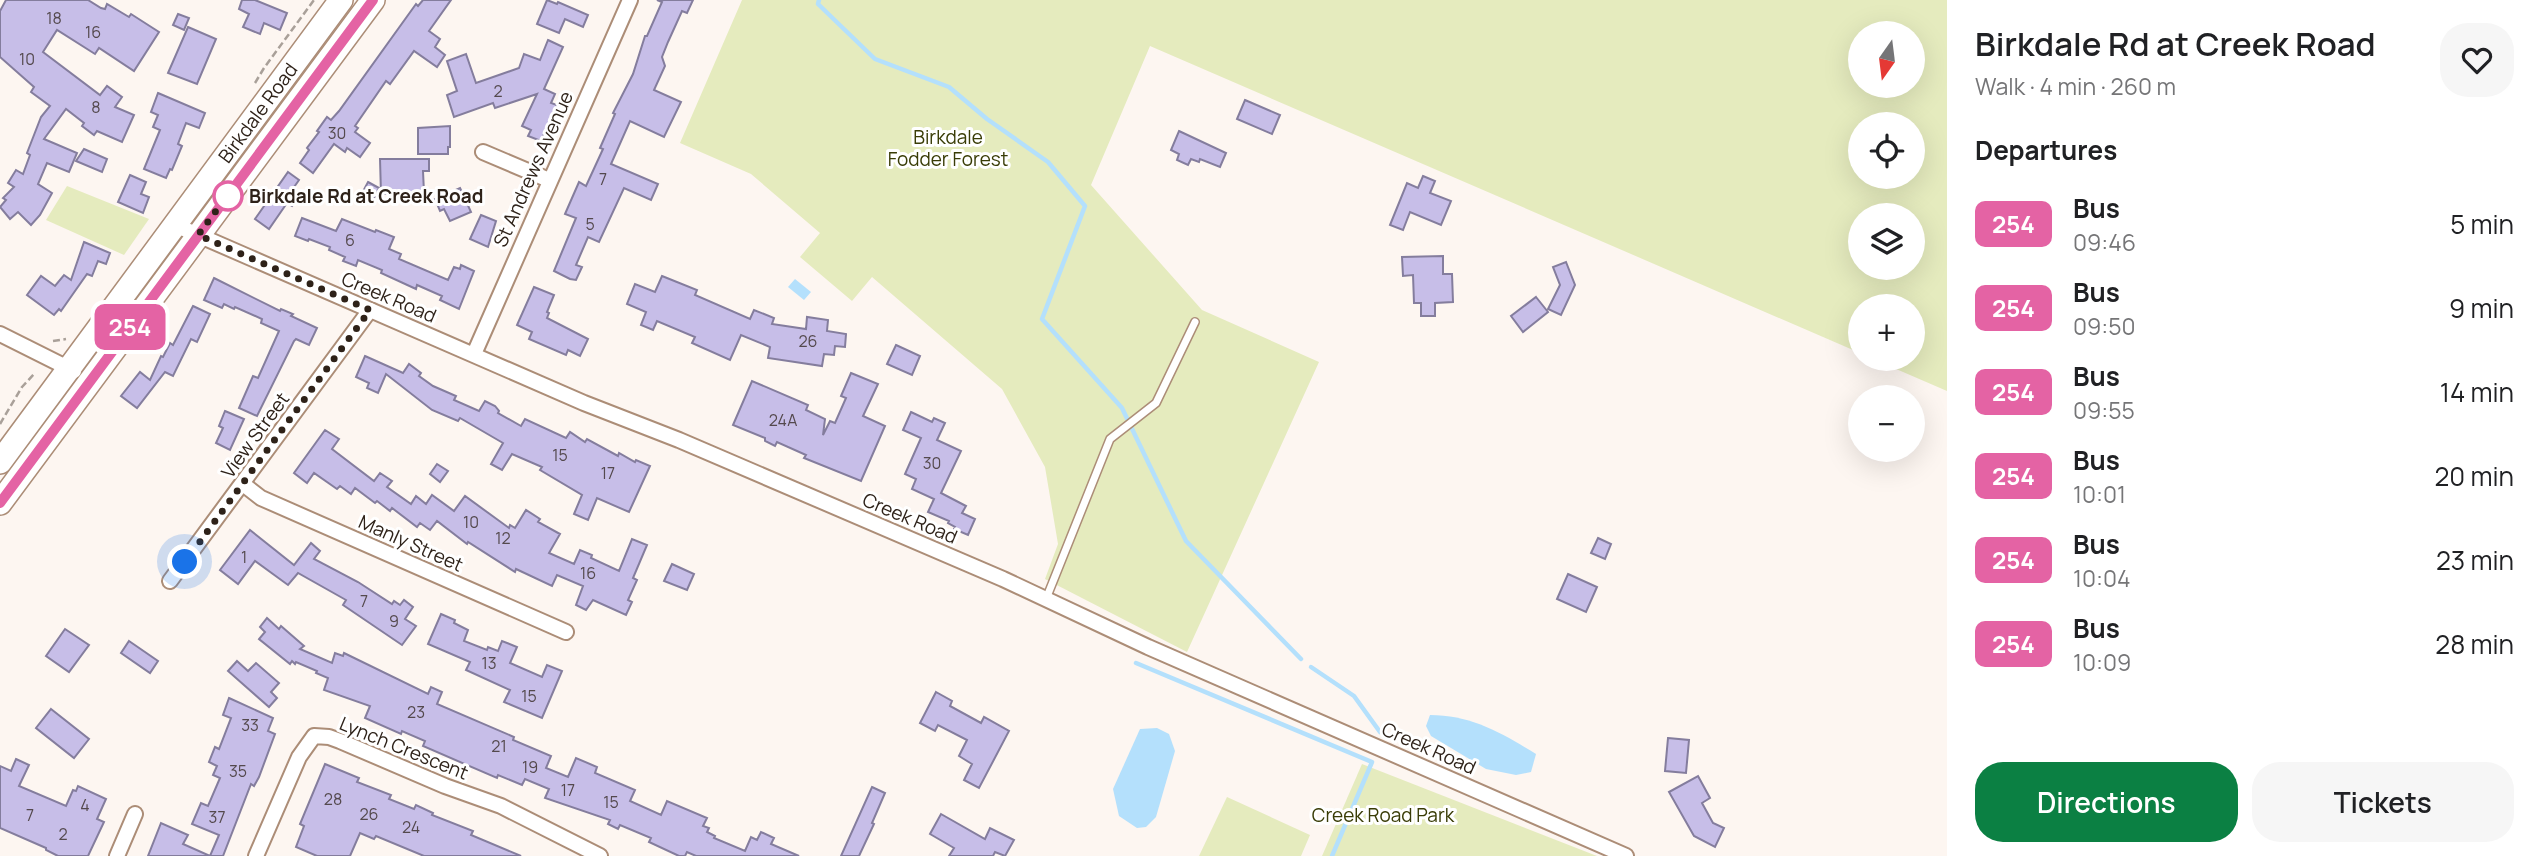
<!DOCTYPE html>
<meta charset="utf-8">
<style>
:root{--surface:#fff;--page:#f6f6f6;--text:#202124;--muted:#757577;--accent:#0b8043}
body{margin:0;font-family:Manrope,sans-serif;background:var(--page);color:var(--text);height:100vh;display:flex;flex-direction:column;font-size:26px;white-space:nowrap}
*{box-sizing:border-box;margin:0}
p{font-size:23px;color:var(--muted)}
.icon{flex:none;width:38px;height:38px;fill:none;stroke:currentColor;stroke-width:2;stroke-linecap:round;stroke-linejoin:round}
.map{position:relative;flex:1;overflow:hidden}
.side{display:flex;flex-direction:column;background:var(--surface);width:595px}
.side>*{flex:none}
.badge{padding:0 14px;border-radius:10px;font-size:24px;line-height:46px}
.needle{width:46px;rotate:194deg}
.tools{position:absolute;left:1848px;top:21px;display:grid;gap:14px}
.tools a{display:grid;place-items:center;width:77px;height:77px;border-radius:50%;background:var(--surface);box-shadow:0 7px 28px #0002;font-size:35px}
.you{position:absolute;width:35px;height:35px;margin:-18px;border:5px solid #fff;border-radius:50%;background:#1a73e8;box-shadow:0 0 0 10px #1a73e833}
.map>.badge{position:absolute;translate:-50% -50%;box-shadow:0 0 0 4px #fff}
h2{padding:0 28px;font-size:26px;line-height:63px}
.round{display:grid;place-items:center;flex:none;width:74px;height:74px;border-radius:28px;background:var(--page)}
.headline{display:flex;align-items:center;justify-content:space-between;height:119px;padding:0 28px}
h1{font-size:33px;font-weight:600;line-height:52px}
.cta{display:flex;gap:14px;margin-top:auto;padding:14px 28px}
.cta a{flex:1;height:80px;border-radius:28px;background:var(--accent);color:#fff;font-size:28px;font-weight:600;line-height:80px;text-align:center}
.cta a+a{background:var(--page);color:var(--text)}
ul{padding:0;list-style:none}
li{display:flex;align-items:center;gap:21px;height:84px;padding:0 28px}
li div{flex:1}
li b{display:block;font-size:26px}
li em{font-style:normal}
li .badge{min-width:77px;font-weight:700;text-align:center}
main{display:flex;flex:1;min-height:0}
.map>svg:first-child{display:block}
</style>
<main>
<div class="map">
<svg width="1947" height="856" viewBox="0 0 1947 856">
<rect width="100%" height="100%" fill="#fdf6f1"/>
<g fill="#e5ebbe" fill-rule="evenodd">
<path d="M742,0H1947V391L1873,359H1913V306H1860V353L1150,46L1091,185L1202,310L1319,362L1187,652L1045,579L1058,544L1045,467L1002,389L872,277L852,301L800,257L820,233L751,174L680,143ZM1860,33H1913V86H1860ZM1860,124H1913V177H1860ZM1860,215H1913V268H1860Z"/>
<polygon points="67,186 149,219 124,255 46,220"/>
<polygon points="1362,764 1597,856 1322,856"/>
<polygon points="1227,797 1310,835 1301,856 1199,856"/>
</g>
<g fill="#b4e0fc">
<polygon points="795,279 811,292 804,300 788,287"/>
<path d="M1430,715C1471,715 1502,733 1536,754L1531,772L1516,775L1486,769L1431,736L1426,726Z"/>
<polygon points="1157,728 1169,734 1175,751 1156,817 1146,827 1137,828 1119,816 1113,789 1140,729"/>
</g>
<g fill="none" stroke-linecap="round" stroke-linejoin="round">
<g stroke="#b4e0fc" stroke-width="4.5">
<polyline points="819,0 818,4 875,59 949,87 987,119 1048,162 1085,206 1042,319 1122,408 1186,541 1301,659"/>
<polyline points="1136,663 1372,762 1332,856"/>
<polyline points="1311,667 1354,696 1380,732"/>
</g>
</g>
<g fill="#c7bee8" stroke="#847d9d" stroke-width="2">
<polygon points="6,0 88,0 101,8 105,9 107,4 129,17 131,14 159,32 134,71 99,48 95,54 57,30 43,52 100,95 107,86 122,97 115,107 134,115 122,142 97,131 94,135 82,126 84,123 66,109 44,139 77,153 69,172 47,163 38,184 52,193 40,215 31,225 18,212 10,219 0,207 6,200 3,198 14,187 8,183 16,170 23,174 30,155 27,153 41,117 50,106 31,92 34,87 0,57 0,11"/>
<polygon points="242,0 255,0 287,13 280,30 264,23 260,34 243,27 249,14 239,9"/>
<polygon points="423,0 451,0 429,31 440,39 435,47 445,55 437,67 414,51 390,84 386,81 355,126 358,128 355,132 370,143 360,157 347,148 345,152 334,144 313,173 300,163 309,150 307,148 319,132 317,131 327,117 331,120 339,111 416,4 418,6"/>
<polygon points="547,0 557,4 558,2 588,15 583,27 565,19 559,33 537,24"/>
<polygon points="657,0 693,0 687,13 682,11 668,42 662,57 665,66 654,90 681,102 664,137 630,121 611,164 658,184 651,200 624,188 599,242 588,237 576,265 582,267 576,280 570,279 554,271 576,218 565,214 579,182 586,186 603,149 600,148 615,114 613,113 633,74 645,36 647,36 662,2"/>
<polygon points="178,14 189,18 184,30 173,25"/>
<polygon points="188,27 216,39 197,84 168,73"/>
<polygon points="548,40 563,47 544,89 555,94 551,103 557,105 541,141 528,136 531,130 522,126 537,94 495,108 493,103 454,117 447,95 457,91 447,61 466,54 476,83 519,68 524,54 540,60"/>
<polygon points="158,93 205,113 199,128 186,123 178,144 182,146 172,170 170,169 166,178 144,169 160,130 153,127 158,115 151,112"/>
<polygon points="1245,100 1280,115 1272,134 1237,119"/>
<polygon points="450,126 450,147 448,147 448,154 418,154 418,128"/>
<polygon points="1179,131 1226,153 1220,167 1200,159 1199,162 1191,159 1188,165 1177,160 1179,154 1171,150"/>
<polygon points="84,149 107,159 102,172 76,161"/>
<polygon points="380,159 429,159 429,171 423,171 424,193 381,194"/>
<polygon points="288,172 299,180 292,190 300,196 292,206 287,203 269,229 255,219"/>
<polygon points="130,175 146,182 141,194 149,197 143,213 118,202"/>
<polygon points="1423,176 1435,181 1430,193 1451,201 1441,225 1410,212 1403,230 1390,225 1407,183 1418,188"/>
<polygon points="368,182 379,188 372,202 360,197"/>
<polygon points="460,188 471,212 450,221 444,209 440,211 435,199"/>
<polygon points="481,215 496,221 488,247 470,239"/>
<polygon points="302,218 336,231 342,219 375,232 376,230 394,237 389,249 401,254 399,259 448,280 454,267 460,269 461,265 474,271 459,309 440,300 442,296 417,285 416,289 381,273 382,270 358,260 356,266 343,261 345,257 329,250 330,247 309,239 308,241 295,236"/>
<polygon points="84,242 110,253 106,264 98,261 92,276 87,274 61,311 59,309 54,315 27,295 41,276 55,286 64,275 71,280"/>
<polygon points="1443,256 1443,274 1452,274 1453,302 1435,303 1435,316 1421,316 1421,303 1414,303 1413,275 1403,276 1402,257"/>
<polygon points="1566,262 1575,285 1561,315 1548,309 1560,285 1553,267"/>
<polygon points="662,276 697,290 695,295 750,319 754,310 774,318 772,324 806,329 807,317 828,320 827,331 846,334 845,347 835,346 834,355 824,354 822,366 768,358 770,347 741,335 730,360 692,343 695,337 657,321 653,330 641,325 646,312 627,304 635,284 655,292"/>
<polygon points="214,278 280,311 281,309 293,314 291,316 317,328 309,345 296,339 294,341 257,416 239,408 253,376 258,378 279,331 261,323 262,319 235,307 234,309 224,304 222,308 204,300"/>
<polygon points="534,287 554,295 547,312 549,313 547,318 588,339 580,356 568,350 566,355 529,339 532,332 517,325"/>
<polygon points="1536,297 1548,312 1523,332 1511,316"/>
<polygon points="193,306 210,314 197,342 191,339 173,376 165,372 137,408 121,396 140,372 150,380 161,356 163,357 170,343 173,345"/>
<polygon points="896,345 920,356 912,375 887,364"/>
<polygon points="365,356 403,373 409,364 421,373 419,376 433,386 456,396 454,400 479,411 485,401 495,406 499,411 498,413 521,426 525,419 566,438 570,432 585,442 587,439 618,456 619,453 635,462 636,460 650,466 629,512 597,498 588,520 574,514 582,495 540,470 542,467 512,454 502,470 491,464 503,443 460,418 458,421 432,410 386,374 378,393 367,388 369,383 356,377"/>
<polygon points="851,373 878,384 863,416 885,426 861,481 804,458 806,455 777,442 775,446 765,441 765,438 733,425 752,381 808,405 806,410 825,419 823,435 830,421 835,423 846,398 841,396"/>
<polygon points="225,411 244,419 230,450 216,443 223,428 219,426"/>
<polygon points="911,412 932,422 934,418 945,423 937,440 961,451 941,493 966,506 962,513 975,519 968,535 954,529 955,527 948,523 949,521 928,512 934,499 912,489 916,479 905,474 921,438 903,430"/>
<polygon points="325,430 339,439 332,449 374,481 380,473 392,481 387,487 411,504 416,496 426,504 432,495 454,511 465,496 509,528 510,525 515,528 526,510 540,519 538,522 560,534 549,553 574,564 580,550 592,555 591,558 619,571 632,539 647,545 633,578 637,580 628,600 632,602 626,615 593,600 586,610 576,605 583,586 557,575 552,586 516,569 515,572 468,542 467,544 437,521 430,530 420,523 417,527 392,508 390,511 377,501 375,503 355,488 351,494 340,486 337,489 314,473 307,483 294,473"/>
<polygon points="437,464 448,471 440,482 430,474"/>
<polygon points="250,530 294,565 311,543 320,551 314,559 358,582 392,604 394,601 400,605 404,600 413,607 405,619 416,626 402,645 343,605 346,600 298,573 288,585 255,561 238,584 220,570"/>
<polygon points="1598,538 1611,544 1605,559 1591,553"/>
<polygon points="672,564 694,574 687,590 664,581"/>
<polygon points="1568,574 1597,587 1586,612 1557,599"/>
<polygon points="441,614 455,620 454,623 468,630 464,641 487,650 488,647 498,651 502,641 517,647 510,663 542,677 547,665 562,671 542,718 504,702 510,690 466,670 470,662 428,644"/>
<polygon points="267,618 279,629 281,626 304,646 300,649 332,663 335,653 343,656 344,653 428,694 431,687 442,692 437,704 514,737 513,740 551,756 546,768 568,777 576,758 597,767 595,773 635,790 630,801 661,815 667,801 707,818 703,826 709,828 707,832 715,836 714,838 745,851 751,837 757,840 761,832 774,838 771,844 799,856 696,856 687,852 685,856 679,856 649,842 651,838 620,825 618,829 608,824 610,820 545,798 549,789 525,779 522,785 498,775 497,778 423,746 425,741 402,731 401,734 365,718 370,706 324,690 328,678 316,673 317,671 296,662 295,664 292,661 290,664 259,639 265,632 260,627"/>
<polygon points="65,629 89,645 69,672 46,656"/>
<polygon points="129,641 158,661 150,673 121,653"/>
<polygon points="237,661 248,671 256,663 279,683 271,692 277,698 269,707 228,671"/>
<polygon points="936,692 952,701 950,706 981,723 984,717 1009,731 979,788 964,780 972,764 959,756 967,740 938,725 935,731 920,723"/>
<polygon points="229,698 273,718 268,731 275,734 259,777 254,786 251,784 223,856 148,856 161,823 188,835 183,844 210,856 219,835 192,824 201,803 208,806 220,778 213,775 217,766 209,762 215,747 219,749 231,718 223,715"/>
<polygon points="51,709 89,739 74,758 36,728"/>
<polygon points="1668,738 1689,740 1686,773 1665,771"/>
<polygon points="16,759 29,765 19,786 66,806 73,790 76,791 78,786 106,799 97,819 104,822 88,856 58,856 46,850 46,848 0,828 0,766 11,771"/>
<polygon points="325,764 359,778 357,782 391,795 389,799 414,809 416,805 433,813 432,815 473,831 471,835 521,856 424,856 376,836 374,839 360,833 350,856 317,856 296,847 304,826 300,824"/>
<polygon points="1698,776 1710,798 1702,803 1713,823 1724,828 1715,847 1694,836 1669,792"/>
<polygon points="872,787 885,793 872,823 874,824 859,856 841,856"/>
<polygon points="941,814 985,839 990,828 1014,840 1005,856 995,852 993,856 949,856 954,848 930,834"/>
</g>
<g fill="none" stroke-linecap="round" stroke-linejoin="round">
<g stroke="#ac8d77" stroke-width="10">
<polyline id="service" points="1046,599 1110,439 1156,403 1195,322"/>
</g>
<g stroke="#ac8d77" stroke-width="18">
<g id="minor">
<polyline points="483,152 549,180"/>
<polyline points="175,225 584,403 679,440 1003,579 1148,647 1626,856"/>
<polyline points="0,334 74,371"/>
<polyline points="474,354 630,0"/>
<polyline points="243,484 261,498 566,632"/>
<polyline points="170,581 370,310"/>
<polyline points="117,856 135,814"/>
<polyline points="256,856 299,757 314,736 329,737 340,741 445,786 501,806 600,856"/>
</g>
</g>
<g stroke="#ac8d77" stroke-width="26">
<g id="primary">
<path id="s1" d="M0,462L341,0"/>
<polyline points="0,503 373,0"/>
</g>
</g>
<g stroke="#a9a099" stroke-width="2.5" stroke-dasharray="7 3.5" stroke-linecap="butt">
<polyline points="255,83 264,68 314,0"/>
<polyline points="53,341 66,339"/>
<polyline points="0,424 22,387 35,373"/>
</g>
<use href="#service" stroke="#fff" stroke-width="7"/>
<use href="#minor" stroke="#fff" stroke-width="14"/>
<use href="#primary" stroke="#fff" stroke-width="23"/>
</g>
<g fill="none" stroke-linecap="round" stroke-linejoin="round">
<g stroke="#fff" stroke-width="16">
<polyline id="line" points="0,503 373,0"/>
</g>
<use href="#line" stroke="#e463a4" stroke-width="10"/>
<polyline stroke="#2e2219" stroke-width="7" stroke-dasharray="0 12.6" points="185,562 370,310 198,235 231,191 228,196"/>
</g>
<circle fill="#fff" stroke="#e463a4" stroke-width="3.5" cx="228" cy="196" r="14"/>
<g text-anchor="middle" stroke-width="6" stroke-linejoin="round" paint-order="stroke">
<g font-size="16" fill="#54494d">
<text x="54" y="24">18</text>
<text x="93" y="38">16</text>
<text x="27" y="65">10</text>
<text x="498" y="97">2</text>
<text x="96" y="113">8</text>
<text x="337" y="139">30</text>
<text x="603" y="185">7</text>
<text x="590" y="230">5</text>
<text x="350" y="246">6</text>
<text x="808" y="347">26</text>
<text x="783" y="426">24A</text>
<text x="560" y="461">15</text>
<text x="932" y="469">30</text>
<text x="608" y="479">17</text>
<text x="471" y="528">10</text>
<text x="503" y="544">12</text>
<text x="244" y="563">1</text>
<text x="588" y="579">16</text>
<text x="364" y="607">7</text>
<text x="394" y="627">9</text>
<text x="489" y="669">13</text>
<text x="529" y="702">15</text>
<text x="416" y="718">23</text>
<text x="250" y="731">33</text>
<text x="499" y="752">21</text>
<text x="530" y="773">19</text>
<text x="238" y="777">35</text>
<text x="568" y="796">17</text>
<text x="333" y="805">28</text>
<text x="611" y="808">15</text>
<text x="85" y="811">4</text>
<text x="369" y="820">26</text>
<text x="30" y="821">7</text>
<text x="217" y="823">37</text>
<text x="411" y="833">24</text>
<text x="63" y="840">2</text>
</g>
<g font-size="19" fill="#2e2219" stroke="#fff">
<text dy="7" stroke="none"><textPath href="#s1" startOffset="434">Birkdale Road</textPath></text>
<text transform="translate(533 169) rotate(-66)" y="7">St Andrews Avenue</text>
<text transform="translate(389 297) rotate(23)" y="7">Creek Road</text>
<text transform="translate(255 435) rotate(-54)" y="7">View Street</text>
<text transform="translate(910 518) rotate(23)" y="7">Creek Road</text>
<text transform="translate(411 543) rotate(24)" y="7">Manly Street</text>
<text transform="translate(404 748) rotate(22)" y="7">Lynch Crescent</text>
<text transform="translate(1429 748) rotate(24)" y="7">Creek Road</text>
</g>
<g font-size="19" fill="#393c06" stroke="#fff">
<text x="948" y="144">Birkdale<tspan x="948" dy="22">Fodder Forest</tspan></text>
<text x="1383" y="822">Creek Road Park</text>
</g>
<g font-size="19" font-weight="bold" fill="#2e2219" stroke="#fff" text-anchor="start">
<text x="249" y="203">Birkdale Rd at Creek Road</text>
</g>
</g>
</svg>
<div class="tools">
<a><svg class="needle" viewBox="-14 -14 28 28"><path d="M0-13l5 13h-10z" fill="#e53935"/><path d="M0 13l5-13h-10z" fill="#757577"/></svg></a>
<a><svg class="icon" aria-label="locate" viewBox="0 0 24 24"><circle cx="12" cy="12" r="6"/><path d="M12 2v4M12 18v4M2 12h4M18 12h4"/></svg></a>
<a><svg class="icon" aria-label="layers" viewBox="0 0 24 24"><path d="M12 4l9 5-9 5-9-5zM3 14l9 5 9-5"/></svg></a>
<a>+</a>
<a>−</a>
</div>
<div class="you" style="left:185px;top:562px"></div>
<b class="badge" style="left:130px;top:327px;background:#e463a4;color:#fff">254</b>
</div>
<section class="side">
<div class="headline"><div><h1>Birkdale Rd at Creek Road</h1><p>Walk · 4 min · 260 m</p></div><a class="round"><svg class="icon" aria-label="heart" viewBox="0 0 24 24"><path d="M12 20l-8-8c-3-5 5-10 8-4 3-6 11-1 8 4z"/></svg></a></div>
<h2>Departures</h2>
<ul>
<li><span class="badge" style="background:#e463a4;color:#fff">254</span><div><b>Bus</b><p>09:46</p></div><em>5 min</em></li>
<li><span class="badge" style="background:#e463a4;color:#fff">254</span><div><b>Bus</b><p>09:50</p></div><em>9 min</em></li>
<li><span class="badge" style="background:#e463a4;color:#fff">254</span><div><b>Bus</b><p>09:55</p></div><em>14 min</em></li>
<li><span class="badge" style="background:#e463a4;color:#fff">254</span><div><b>Bus</b><p>10:01</p></div><em>20 min</em></li>
<li><span class="badge" style="background:#e463a4;color:#fff">254</span><div><b>Bus</b><p>10:04</p></div><em>23 min</em></li>
<li><span class="badge" style="background:#e463a4;color:#fff">254</span><div><b>Bus</b><p>10:09</p></div><em>28 min</em></li>
</ul>
<div class="cta"><a>Directions</a><a>Tickets</a></div>
</section>
</main>
